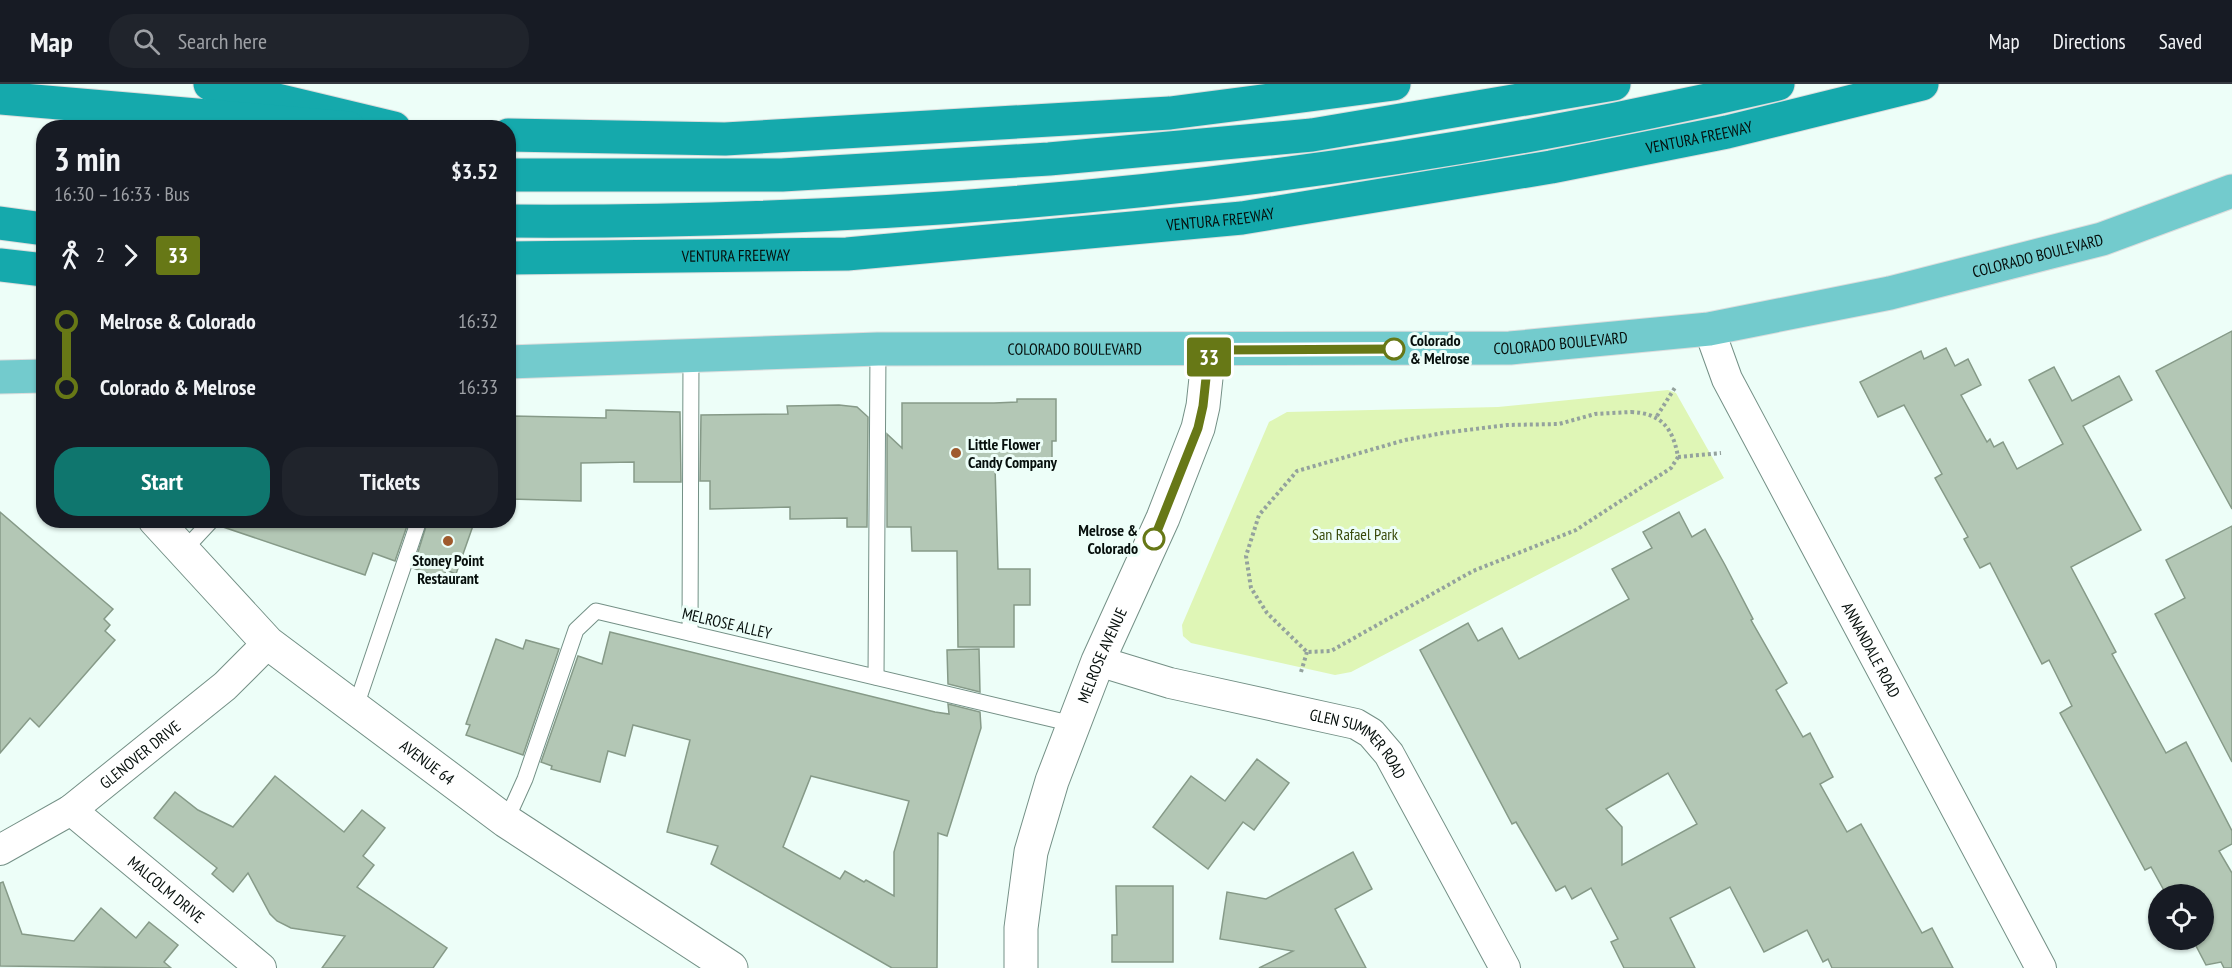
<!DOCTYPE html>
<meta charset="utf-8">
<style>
:root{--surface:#171b24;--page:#20242c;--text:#f1f3f6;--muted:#9ea1a6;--line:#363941;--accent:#0f766e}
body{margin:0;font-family:"PT Sans Narrow",sans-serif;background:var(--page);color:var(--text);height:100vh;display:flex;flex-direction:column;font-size:22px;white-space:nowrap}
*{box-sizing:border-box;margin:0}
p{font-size:20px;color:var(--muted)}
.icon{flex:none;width:33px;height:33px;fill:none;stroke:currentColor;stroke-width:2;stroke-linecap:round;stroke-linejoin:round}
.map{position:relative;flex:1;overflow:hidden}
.drawer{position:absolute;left:36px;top:36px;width:480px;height:408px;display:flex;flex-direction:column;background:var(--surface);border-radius:24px;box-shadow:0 2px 4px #0004}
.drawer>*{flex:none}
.badge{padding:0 12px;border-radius:4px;font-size:21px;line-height:39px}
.controls{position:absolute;left:2148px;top:800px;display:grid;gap:12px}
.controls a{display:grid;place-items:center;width:66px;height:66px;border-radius:50%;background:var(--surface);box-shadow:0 2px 4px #0004;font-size:30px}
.map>.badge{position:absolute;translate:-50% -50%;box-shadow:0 0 0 3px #fff}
.legs{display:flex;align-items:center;gap:9px;height:66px;padding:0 18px;font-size:20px}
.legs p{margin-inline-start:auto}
.headline{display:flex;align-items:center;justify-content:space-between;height:102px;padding:0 18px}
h1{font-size:33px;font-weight:600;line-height:45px}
.action{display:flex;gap:12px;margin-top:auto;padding:12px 18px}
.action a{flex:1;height:69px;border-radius:24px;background:var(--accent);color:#fff;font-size:24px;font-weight:600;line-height:69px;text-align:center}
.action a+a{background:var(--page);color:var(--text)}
ul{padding:0 18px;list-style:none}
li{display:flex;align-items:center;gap:21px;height:66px;font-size:22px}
li i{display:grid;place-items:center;width:9px;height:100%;margin:0 8px;background:currentColor}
li i::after{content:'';width:15px;height:15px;margin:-8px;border:4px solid;border-radius:50%;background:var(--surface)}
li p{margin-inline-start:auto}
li:first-child i{background:linear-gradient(#0000 50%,currentColor 0)}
li:last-child i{background:linear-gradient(currentColor 50%,#0000 0)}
header{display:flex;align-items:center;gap:36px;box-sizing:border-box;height:84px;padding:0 30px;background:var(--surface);border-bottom:2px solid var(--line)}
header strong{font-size:28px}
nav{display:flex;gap:33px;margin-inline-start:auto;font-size:21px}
.search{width:420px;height:54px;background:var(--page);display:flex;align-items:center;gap:15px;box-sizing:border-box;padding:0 21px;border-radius:24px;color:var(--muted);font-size:22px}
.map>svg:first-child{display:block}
</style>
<header>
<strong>Map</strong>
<div class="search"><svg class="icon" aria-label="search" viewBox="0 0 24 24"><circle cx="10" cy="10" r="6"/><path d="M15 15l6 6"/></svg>Search here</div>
<nav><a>Map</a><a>Directions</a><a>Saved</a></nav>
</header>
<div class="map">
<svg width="2232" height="884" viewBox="0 0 2232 884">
<rect width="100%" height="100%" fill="#edfef8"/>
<polygon fill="#dff6b6" points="1668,306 1676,309 1724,394 1351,588 1335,591 1191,559 1183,552 1182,541 1269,338 1287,328 1498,323"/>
<g fill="#b3c7b5" stroke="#869a88" stroke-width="1.5" fill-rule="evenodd">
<polygon points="2232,247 2232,425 2156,287"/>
<polygon points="1946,264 1955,282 1968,275 1981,301 1961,311 1987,358 1990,355 1994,363 2003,358 2017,385 2063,360 2029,296 2054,283 2072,317 2119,292 2132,316 2083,342 2141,446 2071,483 2116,568 2112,570 2166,669 2186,658 2232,747 2232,760 2219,767 2232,789 2232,884 2224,884 2221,878 2206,881 2194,858 2207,851 2204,844 2204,810 2166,810 2151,783 2145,786 2060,629 2072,622 2049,576 2042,580 1990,479 1980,484 1964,455 1968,453 1935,394 1942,390 1904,321 1878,333 1860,298 1921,267 1924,275"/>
<polygon points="1017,315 1056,315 1056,357 1052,357 1052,382 995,382 998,485 1030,485 1030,521 1014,521 1014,563 958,563 957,467 912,467 911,443 887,443 887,350 902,364 902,319 994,319 1017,318"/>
<polygon points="839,321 857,323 868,333 867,443 847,443 847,434 790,435 790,423 710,425 710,397 700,397 701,331 788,330 787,322"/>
<polygon points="606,326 680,328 681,398 634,398 634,378 581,379 581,417 511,415 513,332 606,334"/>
<polygon points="0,428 113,525 104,535 110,541 105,547 115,556 39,643 30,634 0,669"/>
<path d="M1679,428L1692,453L1705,445L1725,481L1753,535L1751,536L1787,599L1776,606L1803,653L1810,649L1833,693L1820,700L1847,748L1861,740L1922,849L1932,844L1953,884H1832L1828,875L1823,878L1807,846L1764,868L1730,803L1670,834L1695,884H1624L1611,858L1618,855L1591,804L1572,815L1565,802L1556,807L1516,738L1512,740L1420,566L1468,539L1478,557L1502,544L1519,575L1629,515L1612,485L1652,464L1643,448ZM1668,689L1697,740L1622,781V743L1606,725Z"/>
<polygon points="222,436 409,436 395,477 373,469 365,491 220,442"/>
<polygon points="428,436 475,436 456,490 446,486 443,495 413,484"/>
<polygon points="2232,442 2232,678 2155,530 2185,514 2166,476"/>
<path d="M610,548L935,628L949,630L948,620L980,628L981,644L947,752L938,749L937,884H892L711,780L718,762L667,748L690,656L633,641L625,672L608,667L600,698L551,685L552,682L541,678L578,572L602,580ZM811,692L909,717L894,768V812L866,796L864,798L845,787L840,795L783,763Z"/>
<polygon points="496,555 523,565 526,556 559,565 523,671 466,651 470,641 466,640"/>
<polygon points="979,565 980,608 948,600 947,566"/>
<polygon points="1257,675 1289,699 1254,746 1243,738 1208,785 1153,743 1191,692 1225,717"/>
<polygon points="275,692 344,748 362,726 385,744 363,772 374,781 357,803 447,864 433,884 322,884 345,852 291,844 277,837 270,830 248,789 233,808 212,790 217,784 154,734 175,708 198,726 233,743"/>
<polygon points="1353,768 1372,805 1335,825 1366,884 1259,884 1293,867 1220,855 1227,808 1266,815"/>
<polygon points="3,798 22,850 74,857 101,824 136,854 149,838 178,861 164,878 171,884 0,882 0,799"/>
<polygon points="1116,802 1173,802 1173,878 1112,878 1112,851 1117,851"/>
</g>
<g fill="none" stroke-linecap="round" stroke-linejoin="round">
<g stroke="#749086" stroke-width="17">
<g id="lane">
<polyline points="183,467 212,436"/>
<polyline points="690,549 691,273"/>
<polyline points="876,593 878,265"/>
<polyline points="355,625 419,436"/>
<polyline points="506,737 525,695 576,546 596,527 1073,640"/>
</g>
</g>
<g stroke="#749086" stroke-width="32">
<g id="street">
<path id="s1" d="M1709,245L1727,295L2041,884"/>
<path id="s2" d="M1098,577L1170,599L1356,640L1371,649L1389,670L1505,884"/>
<path id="s3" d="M71,726L261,884"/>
<path id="s4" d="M0,766L71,726L225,602L268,559"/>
</g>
</g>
<g stroke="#749086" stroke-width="35">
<g id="secondary">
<path id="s5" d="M155,436L268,559L506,737L731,884"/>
<path id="s6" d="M1021,884V844L1031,768L1052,697L1098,577L1163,434L1198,344L1203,322L1209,266"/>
</g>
</g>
<g stroke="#dcdddd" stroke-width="35">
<g id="primary">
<path id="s7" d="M508,278L878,265L1510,264L1709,245L1890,209L2102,155L2232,107"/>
<polyline points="0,293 44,292"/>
</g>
</g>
<g stroke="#dcdddd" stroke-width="35">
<g id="highway">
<polyline points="210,0 394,44"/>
<polyline points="0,14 349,44"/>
<polyline points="508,51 725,55 1170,29 1394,0"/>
<polyline points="508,91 782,91 1049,75 1312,51 1614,0"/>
<path d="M508,137C935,140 1362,97 1778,0"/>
<polyline points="0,139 44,145"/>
<path id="s8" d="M508,174L847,170L1242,134L1551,83L1727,48L1922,0"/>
<polyline points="0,181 44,186"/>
</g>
</g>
<g stroke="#94a29d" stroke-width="4" stroke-dasharray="3 3" stroke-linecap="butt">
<path d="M1631,328C1660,329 1673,343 1678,373L1671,384L1576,446L1473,487L1331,567L1307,568L1267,529L1251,504L1246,472L1259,431L1297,387L1405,356L1443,349L1507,341L1559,340L1595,330Z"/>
<polyline points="1657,332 1676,302"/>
<polyline points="1678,373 1721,369"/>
<polyline points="1301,588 1307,568"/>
</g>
<use href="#lane" stroke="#fff" stroke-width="15"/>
<use href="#street" stroke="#fff" stroke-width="30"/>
<use href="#secondary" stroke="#fff" stroke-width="33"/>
<use href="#primary" stroke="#73cbcd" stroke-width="33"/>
<use href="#highway" stroke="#15a9ac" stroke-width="33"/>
</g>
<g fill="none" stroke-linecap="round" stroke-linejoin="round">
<g stroke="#fff" stroke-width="14">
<polyline id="line-1" points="1154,455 1198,344 1203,322 1209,266 1394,265"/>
</g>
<use href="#line-1" stroke="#677816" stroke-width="9"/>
</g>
<g fill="#fff" stroke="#677816" stroke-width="3">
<circle cx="1394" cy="265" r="10"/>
<circle cx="1154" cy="455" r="10"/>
</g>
<g fill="#9f5a2d" stroke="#edfef8" stroke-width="2">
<circle cx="956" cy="369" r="6"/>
<circle cx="448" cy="457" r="6"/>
</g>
<g text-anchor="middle" stroke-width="6" stroke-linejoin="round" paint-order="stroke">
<g font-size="16" fill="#060f0c" stroke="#edfef8">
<text dy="6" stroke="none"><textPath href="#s8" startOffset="1200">VENTURA FREEWAY</textPath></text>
<text dy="6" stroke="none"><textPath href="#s8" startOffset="714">VENTURA FREEWAY</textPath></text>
<text dy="6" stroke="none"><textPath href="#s7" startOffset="1539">COLORADO BOULEVARD</textPath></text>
<text dy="6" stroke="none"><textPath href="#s8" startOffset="228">VENTURA FREEWAY</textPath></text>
<text dy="6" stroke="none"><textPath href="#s7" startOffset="1053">COLORADO BOULEVARD</textPath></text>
<text dy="6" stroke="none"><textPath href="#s7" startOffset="567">COLORADO BOULEVARD</textPath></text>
<text transform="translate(727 539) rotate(13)" y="6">MELROSE ALLEY</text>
<text dy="6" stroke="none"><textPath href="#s1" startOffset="360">ANNANDALE ROAD</textPath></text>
<text dy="6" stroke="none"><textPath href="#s6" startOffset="326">MELROSE AVENUE</textPath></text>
<text dy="6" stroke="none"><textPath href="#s2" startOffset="278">GLEN SUMMER ROAD</textPath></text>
<text dy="6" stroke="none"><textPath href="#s4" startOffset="170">GLENOVER DRIVE</textPath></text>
<text dy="6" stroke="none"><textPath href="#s5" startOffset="366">AVENUE 64</textPath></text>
<text dy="6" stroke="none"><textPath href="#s3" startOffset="124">MALCOLM DRIVE</textPath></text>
</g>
<g font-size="16" font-weight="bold" fill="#060f0c" stroke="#edfef8" text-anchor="start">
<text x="1410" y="262">Colorado<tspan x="1410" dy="18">&amp; Melrose</tspan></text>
<text x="1138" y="452" text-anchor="end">Melrose &amp;<tspan x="1138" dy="18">Colorado</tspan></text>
</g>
<g font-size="16" font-weight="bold" fill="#060f0c" stroke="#edfef8" text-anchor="start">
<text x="968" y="366">Little Flower<tspan x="968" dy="18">Candy Company</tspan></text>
<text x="448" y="482" text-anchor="middle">Stoney Point<tspan x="448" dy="18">Restaurant</tspan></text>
</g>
<g font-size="16" fill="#384909" stroke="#edfef8">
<text x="1355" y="456">San Rafael Park</text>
</g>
</g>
</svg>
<div class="controls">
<a><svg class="icon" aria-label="locate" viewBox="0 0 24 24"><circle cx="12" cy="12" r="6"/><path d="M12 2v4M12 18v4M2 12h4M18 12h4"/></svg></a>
</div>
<b class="badge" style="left:1209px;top:273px;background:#677816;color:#fff">33</b>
<section class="drawer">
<div class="headline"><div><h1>3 min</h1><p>16:30 – 16:33 · Bus</p></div><b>$3.52</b></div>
<div class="legs"><svg class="icon" aria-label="walk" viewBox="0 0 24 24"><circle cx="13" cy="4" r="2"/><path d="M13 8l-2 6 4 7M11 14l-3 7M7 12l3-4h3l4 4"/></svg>2<svg class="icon" aria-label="forward" viewBox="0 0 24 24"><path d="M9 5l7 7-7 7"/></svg><b class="badge" style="background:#677816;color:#fff">33</b></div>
<ul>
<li><i style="color:#677816"></i><b>Melrose &amp; Colorado</b><p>16:32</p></li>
<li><i style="color:#677816"></i><b>Colorado &amp; Melrose</b><p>16:33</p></li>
</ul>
<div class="action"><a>Start</a><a>Tickets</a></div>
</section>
</div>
